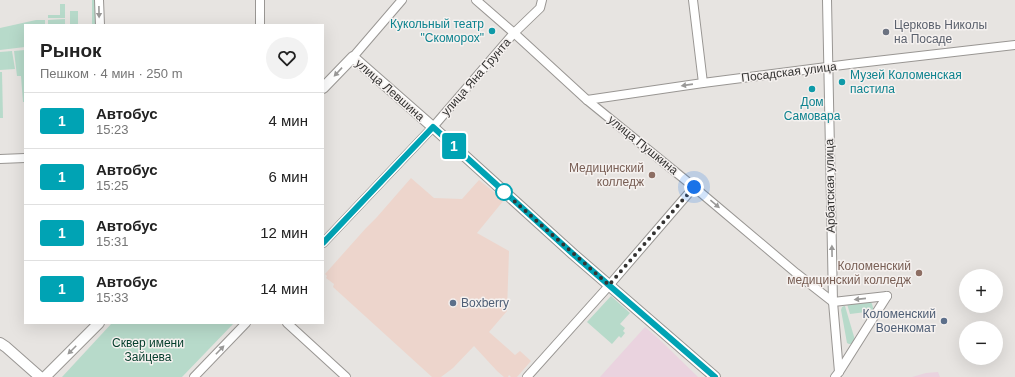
<!DOCTYPE html>
<html lang="ru">
<meta charset="utf-8">
<style>
:root{--surface:#fff;--page:#f2f2f2;--text:#222;--muted:#767676;--line:#e0e0e0}
body{margin:0;font-family:Helvetica,sans-serif;background:var(--page);color:var(--text);height:100vh;display:flex;flex-direction:column;font-size:15px;white-space:nowrap}
*{box-sizing:border-box;margin:0}
p{font-size:13px;color:var(--muted)}
.icon{flex:none;width:22px;height:22px;fill:none;stroke:currentColor;stroke-width:2;stroke-linecap:round;stroke-linejoin:round}
.map{position:relative;flex:1;overflow:hidden}
.side{position:absolute;left:24px;top:24px;width:300px;height:300px;display:flex;flex-direction:column;background:var(--surface);border-radius:0px;box-shadow:0 4px 16px #0002}
.side>*{flex:none}
.badge{padding:0 8px;border-radius:3px;font-size:14px;line-height:26px}
.controls{position:absolute;left:959px;top:269px;display:grid;gap:8px}
.controls a{display:grid;place-items:center;width:44px;height:44px;border-radius:50%;background:var(--surface);box-shadow:0 4px 16px #0002;font-size:20px}
.you{position:absolute;width:20px;height:20px;margin:-10px;border:3px solid #fff;border-radius:50%;background:#1a73e8;box-shadow:0 0 0 6px #1a73e833}
.map>.badge{position:absolute;translate:-50% -50%;box-shadow:0 0 0 2px #fff}
.round{display:grid;place-items:center;flex:none;width:42px;height:42px;border-radius:21px;background:var(--page)}
.overview{display:flex;align-items:center;justify-content:space-between;height:68px;padding:0 16px}
h1{font-size:19px;font-weight:700;line-height:30px}
ul{padding:0;list-style:none}
li{display:flex;align-items:center;gap:12px;height:56px;padding:0 16px;border-top:1px solid var(--line)}
li div{flex:1}
li b{display:block;font-size:15px}
li em{font-style:normal}
li .badge{min-width:44px;font-weight:700;text-align:center}
.map>svg:first-child{display:block}
</style>
<div class="map">
<svg width="1015" height="377" viewBox="0 0 1015 377">
<rect width="100%" height="100%" fill="#e7e4e1"/>
<polygon fill="#edd5cc" points="411,178 434,198 462,199 479,180 504,200 477,233 509,251 507,311 489,332 515,355 520,351 531,361 517,377 511,377 509,375 508,377 504,377 497,371 474,346 453,368 441,377 432,377 333,287 334,284 326,278 327,276 325,274 366,228 377,217"/>
<g fill="#ead3df">
<polygon points="645,327 660,340 698,377 600,377"/>
<polygon points="938,372 940,377 912,377 926,373"/>
</g>
<g fill="#b7daca">
<rect x="92" y="0" width="4" height="25"/>
<polygon points="60,4 65,4 65,18 48,18 48,15 60,15"/>
<rect x="70" y="11" width="8" height="14"/>
<polygon points="65,19 65,25 48,25 48,20"/>
<polygon points="36,20 45,20 45,25 25,25 25,47 0,50 0,28"/>
<polygon points="25,50 25,102 23,102 21,76 17,76 14,51"/>
<polygon points="12,51 15,69 0,70 0,52"/>
<polygon points="0,72 2,72 3,118 0,118"/>
<polygon points="611,296 630,313 620,324 625,328 623,331 625,333 621,338 619,336 612,344 587,322"/>
<polygon points="871,302 872,304 874,311 850,314 847,304"/>
<polygon points="844,306 845,306 855,340 853,344 849,344 847,343 841,310 842,307"/>
<polygon points="112,323 234,323 182,377 62,377"/>
</g>
<g fill="none" stroke-linecap="round" stroke-linejoin="round">
<g stroke="#999693" stroke-width="10">
<g id="minor">
<polyline points="99,0 100,25"/>
<polyline points="260,0 260,25"/>
<polyline points="476,0 514,33 587,100 694,187 796,273 833,302"/>
<polyline points="693,0 703,83"/>
<polyline points="827,0 833,302 839,372"/>
<polyline points="353,57 402,0"/>
<polyline points="587,100 703,83 850,64 1015,45"/>
<polyline points="0,159 25,158"/>
<polyline points="323,243 433,127 514,33 540,8 542,0"/>
<polyline points="833,302 887,296"/>
<polyline points="287,323 346,377"/>
<polyline points="194,377 246,323"/>
<polyline points="527,377 606,289 694,187"/>
<polyline points="835,377 839,372 887,296"/>
</g>
</g>
<g stroke="#999693" stroke-width="12">
<g id="tertiary">
<polyline points="323,88 353,57 435,129 573,254 715,377"/>
<polyline points="0,343 6,347 40,377"/>
<polyline points="45,377 99,323"/>
</g>
</g>
<use href="#minor" stroke="#fff" stroke-width="8"/>
<use href="#tertiary" stroke="#fff" stroke-width="10"/>
</g>
<defs><path id="oneway-solid" d="M-6-.8H1V-3.2L6.5 0L1 3.2V.8H-6Z"/></defs>
<g fill="#9a9998">
<use href="#oneway-solid" transform="translate(99 12) rotate(89)"/>
<use href="#oneway-solid" transform="translate(338 72) rotate(133)"/>
<use href="#oneway-solid" transform="translate(687 85) rotate(172)"/>
<use href="#oneway-solid" transform="translate(715 204) rotate(40)"/>
<use href="#oneway-solid" transform="translate(832 251) rotate(-91)"/>
<use href="#oneway-solid" transform="translate(860 299) rotate(174)"/>
<use href="#oneway-solid" transform="translate(72 350) rotate(135)"/>
<use href="#oneway-solid" transform="translate(220 350) rotate(-46)"/>
</g>
<g fill="none" stroke-linecap="round" stroke-linejoin="round">
<g stroke="#fff" stroke-width="9">
<polyline id="line" points="323,243 433,127 573,254 715,377"/>
</g>
<use href="#line" stroke="#00a3b4" stroke-width="6"/>
<polyline stroke="#343332" stroke-width="4" stroke-dasharray="0 7.2" points="504,192 609,285 694,187"/>
</g>
<g fill="#0f9aa8" stroke="#f5f1ef" stroke-width="1.5">
<circle cx="492" cy="31" r="4"/>
<circle cx="842" cy="82" r="4"/>
<circle cx="812" cy="89" r="4"/>
</g>
<circle fill="#6b7280" stroke="#f5f1ef" stroke-width="1.5" cx="886" cy="32" r="4"/>
<g fill="#8d6e63" stroke="#f5f1ef" stroke-width="1.5">
<circle cx="652" cy="175" r="4"/>
<circle cx="919" cy="273" r="4"/>
</g>
<circle fill="#fff" stroke="#00a3b4" stroke-width="2" cx="504" cy="192" r="8"/>
<g fill="#5c6f8a" stroke="#f5f1ef" stroke-width="1.5">
<circle cx="453" cy="303" r="4"/>
<circle cx="944" cy="321" r="4"/>
</g>
<g text-anchor="middle" stroke-width="3" stroke-linejoin="round" paint-order="stroke">
<g font-size="12" fill="#0d838f" stroke="#f5f1ef" text-anchor="end">
<text x="484" y="28">Кукольный театр<tspan x="484" dy="14">"Скоморох"</tspan></text>
<text x="850" y="79" text-anchor="start">Музей Коломенская<tspan x="850" dy="14">пастила</tspan></text>
<text x="812" y="106" text-anchor="middle">Дом<tspan x="812" dy="14">Самовара</tspan></text>
</g>
<g font-size="12" fill="#5b616d" stroke="#f5f1ef" text-anchor="start">
<text x="894" y="29">Церковь Николы<tspan x="894" dy="14">на Посаде</tspan></text>
</g>
<g font-size="12" fill="#343332" stroke="#f5f1ef">
<text transform="translate(789 72) rotate(-7)" y="4">Посадская улица</text>
<text transform="translate(476 77) rotate(-49)" y="4">улица Яна Грунта</text>
<text transform="translate(390 90) rotate(41)" y="4">улица Левшина</text>
<text transform="translate(643 145) rotate(39)" y="4">улица Пушкина</text>
<text transform="translate(830 186) rotate(-91)" y="4">Арбатская улица</text>
</g>
<g font-size="12" fill="#785e54" stroke="#f5f1ef" text-anchor="end">
<text x="644" y="172">Медицинский<tspan x="644" dy="14">колледж</tspan></text>
<text x="911" y="270">Коломенский<tspan x="911" dy="14">медицинский колледж</tspan></text>
</g>
<g font-size="12" fill="#4e5e75" stroke="#f5f1ef" text-anchor="start">
<text x="461" y="307">Boxberry</text>
<text x="936" y="318" text-anchor="end">Коломенский<tspan x="936" dy="14">Военкомат</tspan></text>
</g>
<g font-size="12" fill="#043d2b" stroke="#f5f1ef">
<text x="148" y="347">Сквер имени<tspan x="148" dy="14">Зайцева</tspan></text>
</g>
</g>
</svg>
<div class="controls">
<a>+</a>
<a>−</a>
</div>
<div class="you" style="left:694px;top:187px"></div>
<b class="badge" style="left:454px;top:146px;background:#00a3b4;color:#fff">1</b>
<section class="side">
<div class="overview"><div><h1>Рынок</h1><p>Пешком · 4 мин · 250 m</p></div><a class="round"><svg class="icon" aria-label="heart" viewBox="0 0 24 24"><path d="M12 20l-8-8c-3-5 5-10 8-4 3-6 11-1 8 4z"/></svg></a></div>
<ul>
<li><span class="badge" style="background:#00a3b4;color:#fff">1</span><div><b>Автобус</b><p>15:23</p></div><em>4 мин</em></li>
<li><span class="badge" style="background:#00a3b4;color:#fff">1</span><div><b>Автобус</b><p>15:25</p></div><em>6 мин</em></li>
<li><span class="badge" style="background:#00a3b4;color:#fff">1</span><div><b>Автобус</b><p>15:31</p></div><em>12 мин</em></li>
<li><span class="badge" style="background:#00a3b4;color:#fff">1</span><div><b>Автобус</b><p>15:33</p></div><em>14 мин</em></li>
</ul>
</section>
</div>
